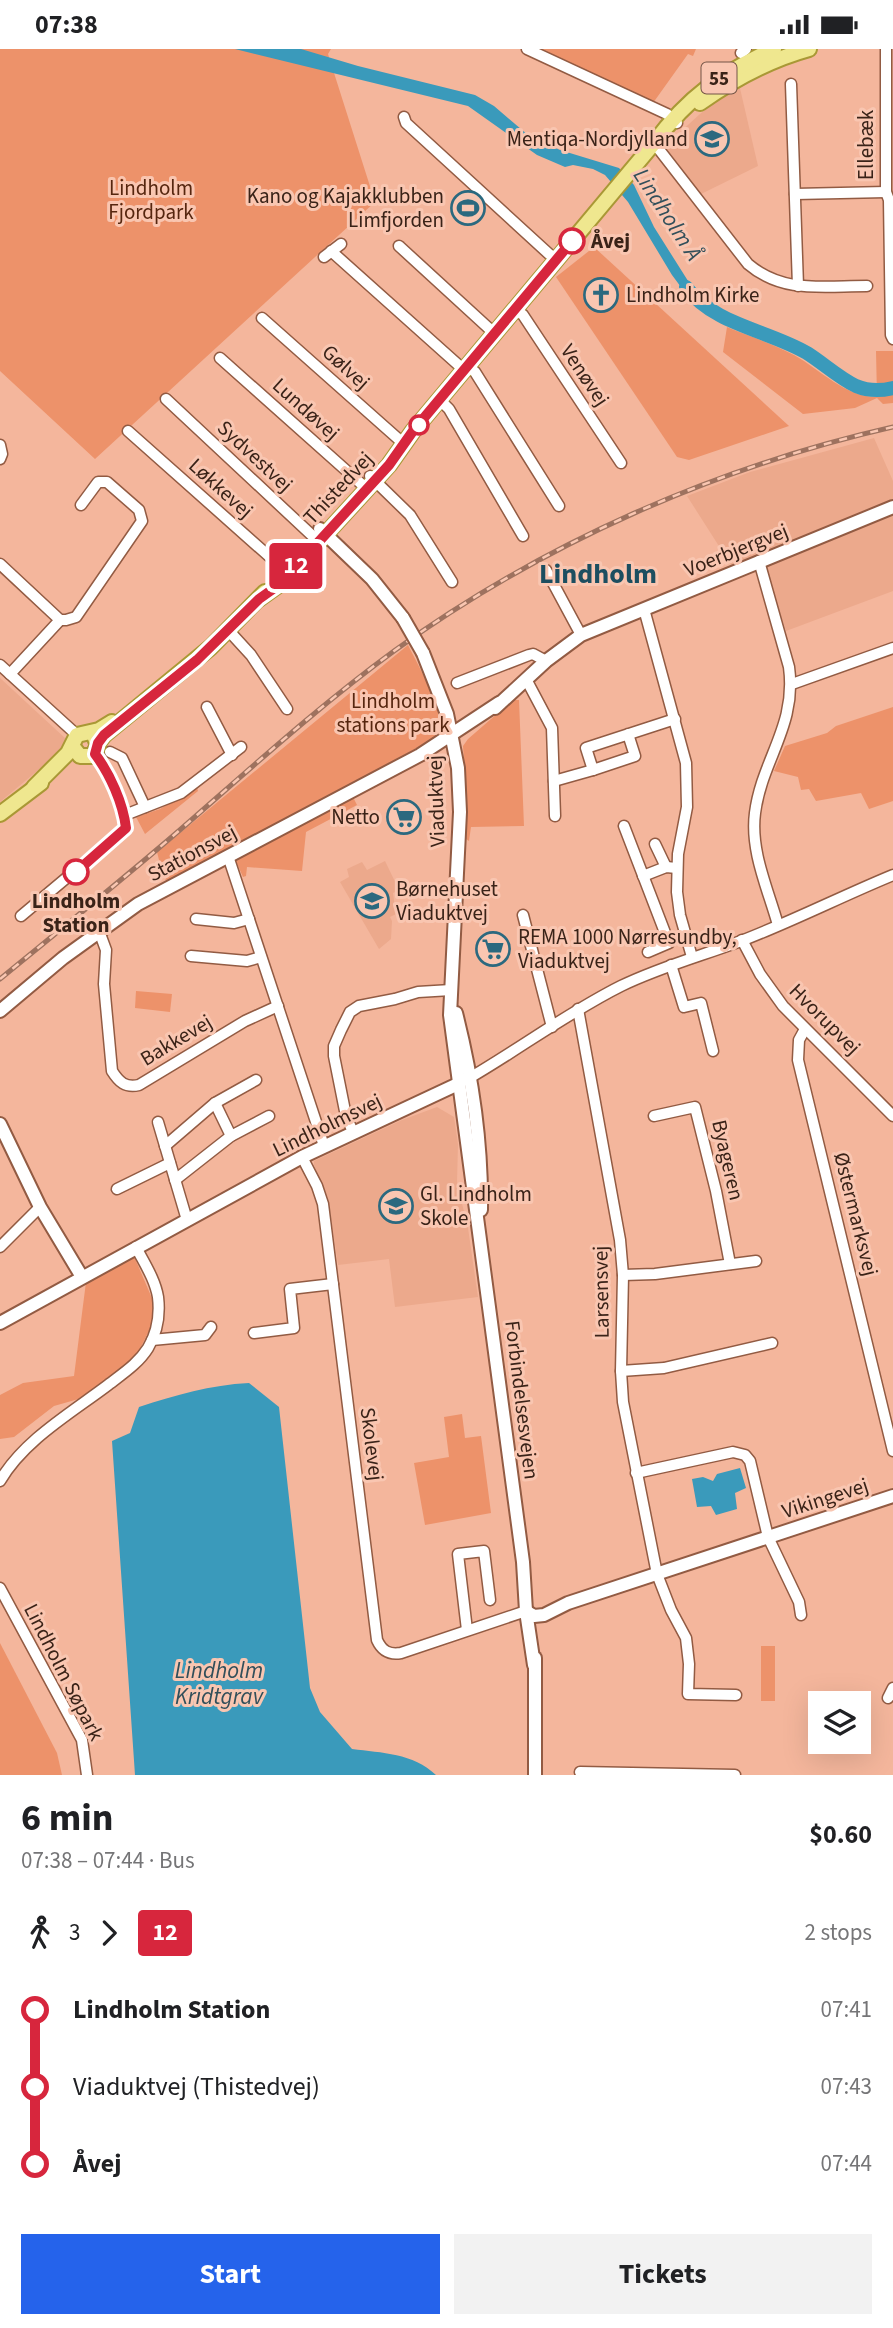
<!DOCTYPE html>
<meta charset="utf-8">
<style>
:root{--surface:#fff;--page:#f2f2f2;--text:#202124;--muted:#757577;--accent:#2563eb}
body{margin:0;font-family:"Source Sans 3",sans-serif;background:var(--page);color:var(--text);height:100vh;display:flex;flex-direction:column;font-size:26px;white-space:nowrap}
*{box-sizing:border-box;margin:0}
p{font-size:23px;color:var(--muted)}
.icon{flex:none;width:38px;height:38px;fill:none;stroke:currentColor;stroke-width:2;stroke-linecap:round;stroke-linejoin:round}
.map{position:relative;height:1726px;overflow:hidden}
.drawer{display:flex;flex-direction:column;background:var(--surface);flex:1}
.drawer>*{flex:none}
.badge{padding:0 14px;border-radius:5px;font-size:24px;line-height:46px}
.buttons{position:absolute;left:808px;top:1642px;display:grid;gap:14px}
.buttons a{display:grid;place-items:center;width:63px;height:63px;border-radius:0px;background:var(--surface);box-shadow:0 7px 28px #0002;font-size:35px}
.map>.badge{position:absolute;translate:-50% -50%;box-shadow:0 0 0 4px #fff}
.legs{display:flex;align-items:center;gap:10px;height:77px;padding:0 21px;font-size:23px}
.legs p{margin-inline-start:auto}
.summary{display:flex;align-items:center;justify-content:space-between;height:119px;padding:0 21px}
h1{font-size:38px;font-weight:700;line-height:52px}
.cta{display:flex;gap:14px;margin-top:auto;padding:14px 21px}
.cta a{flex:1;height:80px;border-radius:0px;background:var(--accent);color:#fff;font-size:28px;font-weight:700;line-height:80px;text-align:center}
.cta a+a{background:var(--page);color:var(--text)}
ul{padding:0 21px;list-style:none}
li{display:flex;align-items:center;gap:24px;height:77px;font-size:26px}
li i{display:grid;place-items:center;width:10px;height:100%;margin:0 9px;background:currentColor}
li i::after{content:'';width:18px;height:18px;margin:-9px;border:5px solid;border-radius:50%;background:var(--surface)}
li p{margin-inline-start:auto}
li:first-child i{background:linear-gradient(#0000 50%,currentColor 0)}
li:last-child i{background:linear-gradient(currentColor 50%,#0000 0)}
.status{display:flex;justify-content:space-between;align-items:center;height:49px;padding:0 35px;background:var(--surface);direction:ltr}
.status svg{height:19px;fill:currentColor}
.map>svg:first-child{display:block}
</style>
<div class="status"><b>07:38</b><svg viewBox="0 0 49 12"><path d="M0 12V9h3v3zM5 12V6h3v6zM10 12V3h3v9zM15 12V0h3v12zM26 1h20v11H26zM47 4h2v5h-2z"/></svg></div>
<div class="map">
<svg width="893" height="1726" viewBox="0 0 893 1726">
<rect width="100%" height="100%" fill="#f4b69c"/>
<g fill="#eca98c">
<polygon points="739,35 758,117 701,145 667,100 667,95 700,65"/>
<polygon points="874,389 893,432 893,542 786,582 760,505 731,516 687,447 750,423"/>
<polygon points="0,629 66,690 62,701 0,753"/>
<polygon points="385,812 399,841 393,844 396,865 390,868 392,872 391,890 379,900 340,833 349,828 347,820 362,813 367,821"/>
<polygon points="437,1058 454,1068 458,1095 457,1134 468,1179 478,1248 395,1258 389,1210 338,1216 328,1149 314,1116 314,1112 402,1071"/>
</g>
<g fill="#ed926a">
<polygon points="0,0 331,0 328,5 375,153 95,410 0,322"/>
<polygon points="536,0 696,0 693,7 688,5 653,54"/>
<polygon points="594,198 606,209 789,377 689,411 677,408 556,228"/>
<path d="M727,278C749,287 773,295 794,306C821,321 845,348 877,348L876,302H893V354L883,355L877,349L855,359L803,365L723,303Z"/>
<path d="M408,596C417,614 448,669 439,687L174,830L165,831L171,824L163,816L157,821L155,819L159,811L157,803Z"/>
<polygon points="513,651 519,651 524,777 471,778 469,792 466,790 467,754 463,697 468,690"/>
<polygon points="893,658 893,752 869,760 861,744 816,752 809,740 801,741 798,728 774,722 785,697 827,684 836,677"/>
<polygon points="197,738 198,742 145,785 136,768 160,760"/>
<polygon points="353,748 357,756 306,783 302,822 247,818 246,827 243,828 235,810"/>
<polygon points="136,942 172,945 170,963 135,959"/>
<polygon points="134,1207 154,1254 152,1276 138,1304 89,1347 54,1357 14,1388 0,1390 0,1346 23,1334 74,1327 86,1233"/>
<polygon points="462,1365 465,1389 481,1387 491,1464 425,1476 414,1414 449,1408 444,1368"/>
<polygon points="0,1594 57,1704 62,1726 0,1726"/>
<rect x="761" y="1597" width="14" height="55"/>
</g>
<g fill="#3a9abb">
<polygon points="235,0 301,0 358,17 475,46 494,57 528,86 560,101 619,119 634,136 654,178 695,243 697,253 695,257 672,226 628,153 605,126 593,120 573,116 565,118 537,106 468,57"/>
<path d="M249,1334L279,1358L310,1639L320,1663L352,1700C382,1704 413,1704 436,1726H135L112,1392L130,1384L139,1358C176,1346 210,1336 249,1334Z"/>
<polygon points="740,1419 746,1439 735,1444 737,1460 716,1466 711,1457 697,1458 692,1430 703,1428 713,1432 717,1425"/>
</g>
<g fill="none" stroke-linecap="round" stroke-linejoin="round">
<path stroke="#3a9abb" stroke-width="14" d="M686,238C714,276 768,281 807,304C823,314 839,329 856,337C868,342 881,342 893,339"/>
<g stroke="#925b43" stroke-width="13">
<g id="minor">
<polyline points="527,0 667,65 677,74"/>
<polyline points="886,0 886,143 889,151 891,286 893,290"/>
<polyline points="741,4 746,0"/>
<polyline points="791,35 798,237"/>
<polyline points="404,68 406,74 549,205 557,210"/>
<path d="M654,94L748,215C783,245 823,237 867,237"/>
<polyline points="795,145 886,143"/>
<polyline points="399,197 495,285"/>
<polyline points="331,202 464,321"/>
<polyline points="324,208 341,195"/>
<polyline points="515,260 523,266 621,414"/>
<polyline points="262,269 404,395"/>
<polyline points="220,309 367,440"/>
<polyline points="467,317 475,323 559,457"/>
<polyline points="166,350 318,492"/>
<polyline points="440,351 449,360 523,487"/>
<polyline points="128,382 289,525"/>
<polyline points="0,396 2,405 0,410"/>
<polyline points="370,427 410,466 452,533"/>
<path d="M759,512L789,618C797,677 762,710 755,764C750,802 768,840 778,876"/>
<polyline points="0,515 60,571 66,571 76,568 142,472 139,461 107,433 98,433 81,456"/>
<polyline points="546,521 581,586"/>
<polyline points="644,560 686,714 687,758 678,805 677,843 680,866 692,908"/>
<polyline points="229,582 251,606 287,660"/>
<polyline points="0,616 77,686"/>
<polyline points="10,625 60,571"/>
<polyline points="526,630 552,679 555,767"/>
<polyline points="457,634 529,606 533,605 546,612"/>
<polyline points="792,635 893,599"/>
<polyline points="207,658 232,706"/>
<polyline points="628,685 635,707 593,721 586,699 675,670"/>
<polyline points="110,703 122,709 145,758"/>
<polyline points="554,732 593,721"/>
<polyline points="125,766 181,744 241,698"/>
<polyline points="624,777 669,894 648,903"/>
<polyline points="655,795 666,818"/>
<polyline points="228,807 324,1097"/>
<polyline points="643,827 666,818 677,819"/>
<polyline points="523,866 552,978"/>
<path d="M21,867L126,779C123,754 110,725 95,705"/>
<polyline points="196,870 234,874 249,870"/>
<path d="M99,882L106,901L104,935L112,1022C119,1033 125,1039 139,1036L245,972L278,957"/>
<polyline points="742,891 760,925 783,957 893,1067"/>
<polyline points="191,907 247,912 261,908"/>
<polyline points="671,916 684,958 701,954 713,1002"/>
<polyline points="578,960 620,1191 623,1226 621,1322 623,1353 657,1525 671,1561 686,1589 689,1615 688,1645 736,1646"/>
<polyline points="805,980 799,991 798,1011 893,1402"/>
<path d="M466,1031C518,1001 567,964 621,937C660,918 701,907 741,892C793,872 842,847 893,826"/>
<polyline points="215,1054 231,1087"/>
<polyline points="654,1067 695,1058 716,1142 730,1215"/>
<polyline points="158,1073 187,1171"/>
<polyline points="353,1083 346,1067 334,1007 334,997 341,981 350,963 359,957 395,950 418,943 451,941"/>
<polyline points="165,1097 215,1054 256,1031"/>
<path d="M302,1108L317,1137L323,1155L377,1591C382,1602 389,1606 401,1604L526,1562"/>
<polyline points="175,1131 231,1087 269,1067"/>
<polyline points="117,1140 170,1114"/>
<polyline points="0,1198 40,1158"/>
<polyline points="623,1226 655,1225 756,1212"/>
<polyline points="254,1284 294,1279 290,1240 333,1235"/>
<polyline points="152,1291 205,1286 211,1278"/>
<polyline points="621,1322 664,1319 772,1294"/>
<polyline points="636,1424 733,1403 745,1406 750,1412 768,1488 799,1553 801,1566"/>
<path d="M0,1432C24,1391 71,1364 108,1336C122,1325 138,1315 148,1299C157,1284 160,1265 158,1248C155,1230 144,1214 136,1198"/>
<polyline points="0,1539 82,1691 87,1726"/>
<polyline points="467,1581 458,1505 484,1502 490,1551"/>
<polyline points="888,1649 893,1639"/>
<polyline points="580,1723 735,1726"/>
</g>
</g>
<g stroke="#925b43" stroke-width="16">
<g id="tertiary">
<polyline points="320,480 372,530 403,569"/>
<polyline points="423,604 447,665 458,719 460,763 450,966 523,1513 526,1562 534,1616"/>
<polyline points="495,659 546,612 581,586 893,458"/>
<polyline points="0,962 63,909 138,855 420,706 499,654"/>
<path d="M456,964C472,1027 482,1096 481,1161"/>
<polyline points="0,1075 40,1158 82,1228"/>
<polyline points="0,1274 302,1108 458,1035"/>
<polyline points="526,1562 534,1567 544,1566 568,1554 893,1447"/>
<polyline points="535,1609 535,1726"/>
</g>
</g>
<g stroke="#a99835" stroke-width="18">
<g id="primary">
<path d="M700,54C734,30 769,11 809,0"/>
<path d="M259,550L280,535L389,416L413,382L654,94C688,48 722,24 774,0"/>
<polyline points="98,694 104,686 211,598 265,543"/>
<polyline points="73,698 80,707 92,707 98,697 94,686"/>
<polyline points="34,738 68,704 77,686 99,681 112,673"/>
<polyline points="0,765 41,734"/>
</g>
</g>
<use href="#minor" stroke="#fff" stroke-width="10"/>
<use href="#tertiary" stroke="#fff" stroke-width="12"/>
<use href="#primary" stroke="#efe78f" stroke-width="14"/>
<g stroke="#9e725f" stroke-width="5">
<path id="rail" d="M0,930C61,880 122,831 181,780C251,719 320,656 394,602C542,495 716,418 893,378"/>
</g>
<use href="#rail" stroke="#f9c6b1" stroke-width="2.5" stroke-dasharray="8" stroke-linecap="butt"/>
<g stroke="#925b43" stroke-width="16" stroke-linecap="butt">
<polyline id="tertiary-bridge" points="403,569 423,604"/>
</g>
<use href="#tertiary-bridge" stroke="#fff" stroke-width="12"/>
</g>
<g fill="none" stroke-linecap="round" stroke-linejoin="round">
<g stroke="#fff" stroke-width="16">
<path id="line-1" d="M76,823L126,779C123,754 110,725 95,705L98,694L104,686L197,611L259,550L280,535L389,416L413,382L572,192"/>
</g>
<use href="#line-1" stroke="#d7263d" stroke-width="10"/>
</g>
<defs>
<g id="school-ring" transform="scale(1.75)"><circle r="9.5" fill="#f9c6b1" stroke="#2b697f" stroke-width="1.5"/><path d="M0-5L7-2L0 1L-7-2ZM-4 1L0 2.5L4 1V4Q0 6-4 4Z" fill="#2b697f"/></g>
<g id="stadium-ring" transform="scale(1.75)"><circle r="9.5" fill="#f9c6b1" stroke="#2b697f" stroke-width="1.5"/><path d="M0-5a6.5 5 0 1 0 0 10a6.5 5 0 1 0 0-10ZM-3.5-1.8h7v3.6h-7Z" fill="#2b697f"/></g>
<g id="church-ring" transform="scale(1.75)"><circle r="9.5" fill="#f9c6b1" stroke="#2b697f" stroke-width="1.5"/><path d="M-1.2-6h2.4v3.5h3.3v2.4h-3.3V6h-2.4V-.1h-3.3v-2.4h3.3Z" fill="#2b697f"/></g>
<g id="supermarket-ring" transform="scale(1.75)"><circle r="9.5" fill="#f9c6b1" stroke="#2b697f" stroke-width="1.5"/><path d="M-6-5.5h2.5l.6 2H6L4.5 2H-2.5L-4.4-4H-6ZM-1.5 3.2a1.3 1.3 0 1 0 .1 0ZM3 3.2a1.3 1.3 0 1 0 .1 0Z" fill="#2b697f"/></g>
</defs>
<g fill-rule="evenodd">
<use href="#school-ring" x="712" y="90"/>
<use href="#stadium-ring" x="468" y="159"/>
<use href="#church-ring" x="601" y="246"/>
<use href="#supermarket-ring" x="404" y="768"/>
<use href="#school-ring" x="372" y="852"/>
<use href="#supermarket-ring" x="493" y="900"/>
<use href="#school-ring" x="396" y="1157"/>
</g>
<g fill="#fff" stroke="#d7263d" stroke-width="3.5">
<circle cx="572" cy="192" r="12"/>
<circle cx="419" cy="376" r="9"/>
<circle cx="76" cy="823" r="12"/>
</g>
<g text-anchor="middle" stroke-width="6" stroke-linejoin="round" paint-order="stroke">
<rect fill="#f9c6b1" stroke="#735446" stroke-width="2" x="701.5" y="13.5" width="35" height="31" rx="5"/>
<g font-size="19" font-weight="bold" fill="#3a2318">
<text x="719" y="36">55</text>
</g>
<g font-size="21" fill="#3a2318" stroke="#f9c6b1" text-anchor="start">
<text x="688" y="97" text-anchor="end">Mentiqa-Nordjylland</text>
<text x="444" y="154" text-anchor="end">Kano og Kajakklubben<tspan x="444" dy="24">Limfjorden</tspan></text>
<text x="626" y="253">Lindholm Kirke</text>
<text x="380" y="775" text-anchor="end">Netto</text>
<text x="396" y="847">Børnehuset<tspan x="396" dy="24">Viaduktvej</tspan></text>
<text x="518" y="895">REMA 1000 Nørresundby,<tspan x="518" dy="24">Viaduktvej</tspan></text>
<text x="420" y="1152">Gl. Lindholm<tspan x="420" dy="24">Skole</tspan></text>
</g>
<g font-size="21" fill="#3a2318" stroke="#f9c6b1">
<text transform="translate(866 96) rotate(-90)" y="7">Ellebæk</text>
<text transform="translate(346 318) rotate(42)" y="7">Gølvej</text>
<text transform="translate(585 326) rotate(56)" y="7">Venøvej</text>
<text transform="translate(306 360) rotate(42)" y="7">Lundøvej</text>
<text transform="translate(255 407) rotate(43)" y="7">Sydvestvej</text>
<text transform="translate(221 439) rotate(42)" y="7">Løkkevej</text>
<text transform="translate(338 439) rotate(-47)" y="7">Thistedvej</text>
<text transform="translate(736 501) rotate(-22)" y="7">Voerbjergvej</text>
<text transform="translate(436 752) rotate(-92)" y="7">Viaduktvej</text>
<text transform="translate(192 804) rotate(-28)" y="7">Stationsvej</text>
<text transform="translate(825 970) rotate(45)" y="7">Hvorupvej</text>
<text transform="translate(176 991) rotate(-31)" y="7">Bakkevej</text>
<text transform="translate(327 1076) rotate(-26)" y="7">Lindholmsvej</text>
<text transform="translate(728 1111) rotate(77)" y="7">Byageren</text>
<text transform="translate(856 1165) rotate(76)" y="7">Østermarksvej</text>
<text transform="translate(601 1243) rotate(-91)" y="7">Larsensvej</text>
<text transform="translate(522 1351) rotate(83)" y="7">Forbindelsesvejen</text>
<text transform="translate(372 1395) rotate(83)" y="7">Skolevej</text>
<text transform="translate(825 1449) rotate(-18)" y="7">Vikingevej</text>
<text transform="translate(64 1623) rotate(63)" y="7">Lindholm Søpark</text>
</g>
<g font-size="21" fill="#56260f" stroke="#f9c6b1">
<text x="151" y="146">Lindholm<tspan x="151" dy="24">Fjordpark</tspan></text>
<text x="393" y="659">Lindholm<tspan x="393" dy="24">stations park</tspan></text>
</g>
<g font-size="21" font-weight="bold" fill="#3a2318" stroke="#f9c6b1" text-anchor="start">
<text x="591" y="199">Åvej</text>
<text x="76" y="859" text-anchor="middle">Lindholm<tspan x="76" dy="24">Station</tspan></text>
</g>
<g font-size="23" font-style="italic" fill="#324f5a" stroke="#f9c6b1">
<text transform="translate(668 165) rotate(57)" y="8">Lindholm Å</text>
<text x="219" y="1629">Lindholm<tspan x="219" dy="26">Kridtgrav</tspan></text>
</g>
<g font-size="28" font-weight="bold" fill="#1c4e60" stroke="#f9c6b1">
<text x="598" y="534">Lindholm</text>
</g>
</g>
</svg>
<div class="buttons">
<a><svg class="icon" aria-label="layers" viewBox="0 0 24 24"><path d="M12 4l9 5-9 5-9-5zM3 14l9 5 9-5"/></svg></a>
</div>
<b class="badge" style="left:296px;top:517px;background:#d7263d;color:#fff">12</b>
</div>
<section class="drawer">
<div class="summary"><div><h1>6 min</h1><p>07:38 – 07:44 · Bus</p></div><b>$0.60</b></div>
<div class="legs"><svg class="icon" aria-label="walk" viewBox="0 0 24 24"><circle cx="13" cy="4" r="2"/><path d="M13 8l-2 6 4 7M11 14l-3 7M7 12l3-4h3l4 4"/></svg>3<svg class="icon" aria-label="forward" viewBox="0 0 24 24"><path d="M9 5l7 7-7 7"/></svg><b class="badge" style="background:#d7263d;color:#fff">12</b><p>2 stops</p></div>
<ul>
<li><i style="color:#d7263d"></i><b>Lindholm Station</b><p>07:41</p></li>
<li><i style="color:#d7263d"></i><span>Viaduktvej (Thistedvej)</span><p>07:43</p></li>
<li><i style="color:#d7263d"></i><b>Åvej</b><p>07:44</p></li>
</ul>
<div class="cta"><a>Start</a><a>Tickets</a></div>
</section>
